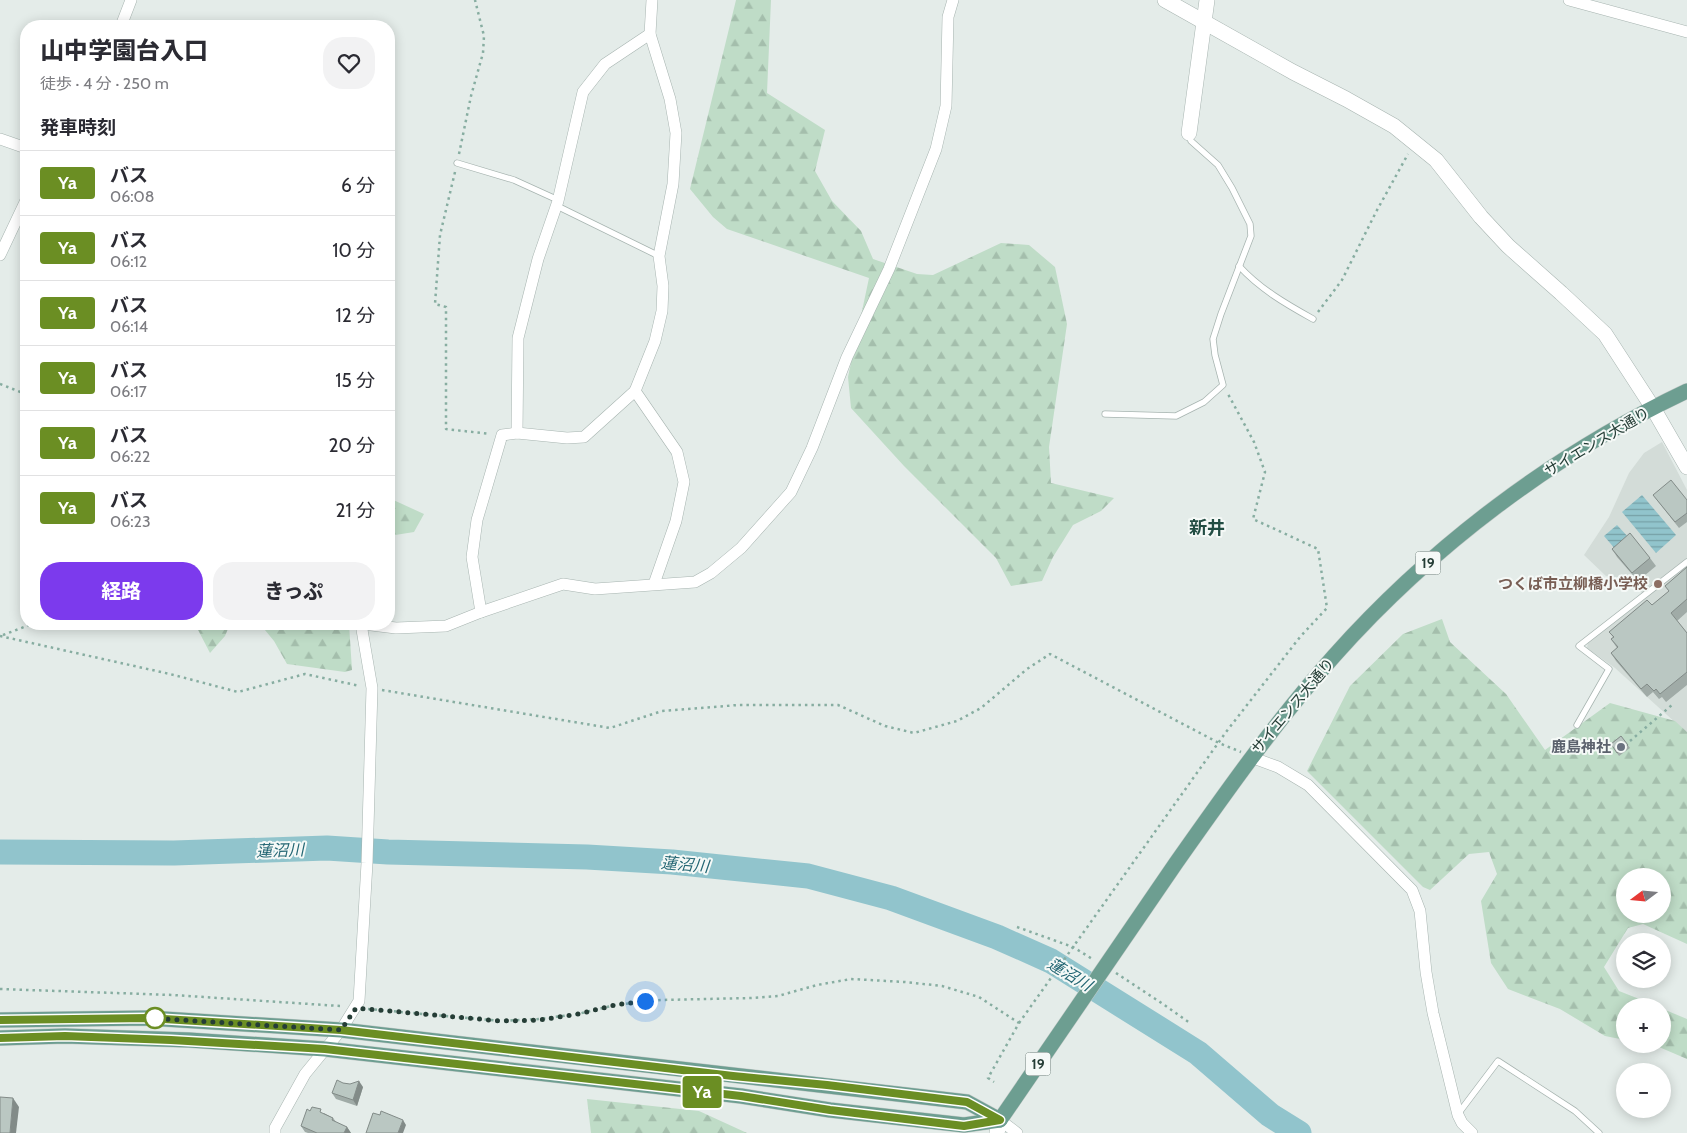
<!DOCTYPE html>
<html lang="ja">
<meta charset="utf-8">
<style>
:root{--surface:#fff;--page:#f2f2f3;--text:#2b2b33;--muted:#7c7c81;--line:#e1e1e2;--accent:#7c3aed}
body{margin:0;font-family:Cabin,"Noto Sans JP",sans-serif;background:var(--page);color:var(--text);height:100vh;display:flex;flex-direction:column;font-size:19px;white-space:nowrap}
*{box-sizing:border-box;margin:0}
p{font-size:16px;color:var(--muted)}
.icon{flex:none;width:28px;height:28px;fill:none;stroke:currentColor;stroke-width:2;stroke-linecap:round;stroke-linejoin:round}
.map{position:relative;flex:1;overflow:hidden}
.drawer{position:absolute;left:20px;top:20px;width:375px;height:610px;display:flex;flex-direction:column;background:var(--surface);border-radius:20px;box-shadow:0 2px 12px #0003}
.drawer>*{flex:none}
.badge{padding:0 10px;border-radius:4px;font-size:18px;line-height:32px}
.needle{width:32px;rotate:254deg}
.tools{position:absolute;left:1616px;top:868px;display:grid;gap:10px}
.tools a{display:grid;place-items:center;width:55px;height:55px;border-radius:50%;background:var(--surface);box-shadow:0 2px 12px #0003;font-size:25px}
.you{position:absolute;width:25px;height:25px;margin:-12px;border:4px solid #fff;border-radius:50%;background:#1a73e8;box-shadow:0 0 0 8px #1a73e833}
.map>.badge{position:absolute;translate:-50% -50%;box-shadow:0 0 0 2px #fff}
h2{padding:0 20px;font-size:19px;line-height:45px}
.round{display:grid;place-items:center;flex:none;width:52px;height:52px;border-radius:20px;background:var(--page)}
.summary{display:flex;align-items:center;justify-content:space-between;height:85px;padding:0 20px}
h1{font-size:24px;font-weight:800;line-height:38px}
.action{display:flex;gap:10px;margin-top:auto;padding:10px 20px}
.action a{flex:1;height:58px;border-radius:20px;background:var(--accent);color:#fff;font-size:20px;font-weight:800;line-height:58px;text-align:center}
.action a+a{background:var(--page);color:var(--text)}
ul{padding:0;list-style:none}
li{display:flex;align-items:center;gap:15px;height:65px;padding:0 20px;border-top:1px solid var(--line)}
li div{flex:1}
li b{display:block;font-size:19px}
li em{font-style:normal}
li .badge{min-width:55px;font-weight:700;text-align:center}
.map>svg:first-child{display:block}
</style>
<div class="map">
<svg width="1687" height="1133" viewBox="0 0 1687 1133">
<defs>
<pattern id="forest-firs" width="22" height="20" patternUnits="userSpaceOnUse" patternTransform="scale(1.25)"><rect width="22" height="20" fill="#bfdcc7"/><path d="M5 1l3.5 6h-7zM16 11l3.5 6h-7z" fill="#a4beac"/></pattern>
<pattern id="water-rules" width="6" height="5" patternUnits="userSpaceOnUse" patternTransform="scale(1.25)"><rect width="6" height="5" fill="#91c4cc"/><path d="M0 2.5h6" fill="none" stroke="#76a0a6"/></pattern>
</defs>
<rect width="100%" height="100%" fill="#e4ece9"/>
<polygon fill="#d3dcd8" points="1662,442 1687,490 1687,733 1615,668 1587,648 1588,642 1646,598 1641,592 1616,577 1606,576 1584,555 1609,517 1629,473 1644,453"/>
<g fill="url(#forest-firs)" fill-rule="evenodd">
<polygon points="736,0 771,0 767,93 825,130 815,171 832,201 861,231 873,259 917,274 933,275 1001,243 1029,245 1055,267 1067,324 1049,447 1051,483 1114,498 1101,511 1073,525 1053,557 1042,581 1011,586 996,558 904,466 851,408 848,377 869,278 727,229 713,217 690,189"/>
<polygon points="389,498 424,514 414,532 389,536"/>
<path d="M1442,619L1450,642L1506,694L1545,750L1610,703L1675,721L1687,732V944L1643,924L1628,928L1604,967L1619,991L1657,1006H1625V1040L1605,1036L1560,1009L1508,989L1491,963L1481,901L1497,874L1489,852L1469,854L1430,890L1423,887L1307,771L1350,686L1403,634ZM1625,876H1662V914H1625Z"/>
<polygon points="195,624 230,624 225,636 210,653"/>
<polygon points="260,624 349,624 352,670 345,672 287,664 274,641"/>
<polygon points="1663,1009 1687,1019 1687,1059 1659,1047 1643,1044 1662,1044"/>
<polygon points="587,1099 699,1111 747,1133 591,1133"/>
</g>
<g fill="url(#water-rules)">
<polygon points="1642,495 1676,535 1656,553 1622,512"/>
<polygon points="1617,525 1630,539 1616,550 1604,536"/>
</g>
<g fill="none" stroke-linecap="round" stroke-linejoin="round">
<polyline stroke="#91c4cc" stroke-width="25" points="0,852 174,853 327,848 388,852 587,857 672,862 808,876 891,898 997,937 1051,961 1198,1053 1270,1115 1299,1133"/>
<g stroke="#a7b4b0" stroke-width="7">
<g id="service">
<polyline points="457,163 514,180 558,200"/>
<polyline points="557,206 659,256"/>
<path d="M1239,266C1260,289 1286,304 1313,319"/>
<polyline points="1105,414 1176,416 1204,402 1223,385 1215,355 1213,339 1221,314 1251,236 1250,224 1232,188 1218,165 1191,141 1189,134"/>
<polyline points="1577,725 1609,669 1579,646 1687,562"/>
<polyline points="1458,1114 1498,1061 1575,1111 1599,1133"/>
</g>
</g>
<g stroke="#a7b4b0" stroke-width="12">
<g id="minor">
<polyline points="652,0 650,34 670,99 676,133 673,184 659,256 663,286 662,311 655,341 635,391 677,452 684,482 676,521 654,584"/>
<polyline points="1569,0 1687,32"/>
<polyline points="121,26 131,0"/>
<polyline points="0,139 26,148"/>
<polyline points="0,255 26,200"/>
<polyline points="517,433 518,338 538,259 558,201 583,92 605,64 650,34"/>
<polyline points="481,612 472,557 477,520 502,435 517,433 567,438 584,437 635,391"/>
<polyline points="363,624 396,628 446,626 481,612 563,584 595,589 695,582 711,573 741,548 791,492 812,448 847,357 889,269 936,149 946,106 948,17 953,0"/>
<polyline points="1251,757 1278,767 1308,785 1412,890 1420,911 1426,972 1433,1013 1458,1115 1462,1123 1472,1133"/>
<polyline points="1000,1120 1017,1133"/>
<polyline points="275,1133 275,1128 305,1074 341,1030 359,1001 367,863 372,688 361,624"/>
</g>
</g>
<g stroke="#a7b4b0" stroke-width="16">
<g id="tertiary">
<polyline points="1165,0 1293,72 1346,99 1394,126 1436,160 1481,217 1508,246 1561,293 1605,334 1653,408 1687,467"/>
<polyline points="1189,133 1207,0"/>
<polyline points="997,1133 1000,1120"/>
</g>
</g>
<g stroke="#c2c9c7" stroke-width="16">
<g id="primary">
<polyline points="0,1020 148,1018 341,1030 967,1102 1000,1120"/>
<path d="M0,1038L65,1036L189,1040L325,1049L741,1096L830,1110L964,1125L1000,1120C1059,1035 1117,949 1176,863C1226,792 1276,721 1334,656C1432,546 1554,454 1687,391"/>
</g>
</g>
<g stroke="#87ada1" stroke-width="2.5" stroke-dasharray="2.5 4" stroke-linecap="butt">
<polyline points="459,154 471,96 483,53 484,36 475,0"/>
<polyline points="455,172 440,235 435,304 446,307 446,429 490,434"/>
<polyline points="1318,312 1342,280 1376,212 1408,154"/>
<polyline points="0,384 23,393 26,405"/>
<polyline points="3,635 32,624"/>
<polyline points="0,636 170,674 238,692 305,674 360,686"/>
<polyline points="382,690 610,728 662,711 738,705 838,705 885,726 914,733 957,721 981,708 1027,669 1050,654 1219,743 1241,752"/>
<polyline points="1630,741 1672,705"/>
<polyline points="1017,927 1073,947 1094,960"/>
<polyline points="1116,973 1163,1004 1190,1023"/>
<polyline points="0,989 173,995 340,1006"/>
<polyline points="368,1009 501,1021 539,1019 578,1014 615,1005 661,1000 751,998 778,996 817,985 851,979 905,982 942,986 979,997 1019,1023 988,1078 994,1082"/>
<polyline points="1019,1023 1226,732 1300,637 1327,608 1318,549 1253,519 1265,472 1254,442 1228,394"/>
</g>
<use href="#service" stroke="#fff" stroke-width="5.5"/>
<use href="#minor" stroke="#fff" stroke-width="11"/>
<use href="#tertiary" stroke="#fff" stroke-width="15"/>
<use href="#primary" stroke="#6d9e91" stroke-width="15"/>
</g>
<g fill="#a0aba7">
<polygon points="1653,495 1687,500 1687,522 1679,528"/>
<polygon points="1612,549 1650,558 1656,566 1638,581 1617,557"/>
<polygon points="1687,567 1687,612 1677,621 1687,633 1687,685 1666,702 1662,697 1659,699 1653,692 1647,697 1616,661 1611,653 1617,648 1611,639 1613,637 1609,632 1652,605 1669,591 1665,586"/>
<polygon points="1621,736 1630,748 1619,756 1611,744"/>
<polygon points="343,1083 363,1087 357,1106 336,1099 332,1093"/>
<polygon points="324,1113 333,1118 337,1123 347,1127 351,1133 308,1133 305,1132 301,1126"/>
</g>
<g fill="#828b88">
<polygon points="359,1081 363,1087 357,1106 353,1100"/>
<polygon points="13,1098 19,1107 16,1133 10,1133"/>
<polygon points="403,1120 406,1125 403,1133 398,1133"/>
<polygon points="347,1127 351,1133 344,1133"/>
</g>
<g fill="#bac7c2" stroke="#828b88">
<polygon points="1671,480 1687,500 1687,513 1675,522 1653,495"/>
<polygon points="1630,533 1650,558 1632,573 1612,549"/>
<polygon points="1687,567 1687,599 1671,613 1687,633 1687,672 1660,694 1656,689 1654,691 1647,684 1641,689 1611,653 1618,647 1611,639 1614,637 1609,632 1647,600 1652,605 1669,591 1665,586"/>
<polygon points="1621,736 1628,745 1617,753 1611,744"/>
<polygon points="337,1080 343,1083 350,1084 359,1081 353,1100 332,1093"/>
<polygon points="0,1097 13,1098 10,1133 0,1133"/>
<polygon points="312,1107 321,1109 320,1112 333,1118 332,1120 347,1127 344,1133 317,1133 301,1126 307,1109 310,1111"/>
<polygon points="381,1111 403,1120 398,1133 366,1133 373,1113 380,1115"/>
</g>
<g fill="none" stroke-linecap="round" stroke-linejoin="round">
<g stroke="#fff" stroke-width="11">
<polyline id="line" points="0,1020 148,1018 341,1030 733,1076 827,1085 967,1102 1000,1120 964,1126 830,1110 741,1096 325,1049 171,1040 65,1036 0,1038"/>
</g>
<use href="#line" stroke="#6b8e23" stroke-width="8"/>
<polyline stroke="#253d36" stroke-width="5" stroke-dasharray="0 9" points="155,1018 148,1018 341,1030 356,1008 501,1021 540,1020 578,1014 615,1005 645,1001"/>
</g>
<circle fill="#8d6e63" stroke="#f5f9f7" stroke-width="2" cx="1658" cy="584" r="5"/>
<circle fill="#6b7280" stroke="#f5f9f7" stroke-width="2" cx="1621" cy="747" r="5"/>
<circle fill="#fff" stroke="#6b8e23" stroke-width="2.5" cx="155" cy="1018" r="10"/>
<g text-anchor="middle" stroke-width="4" stroke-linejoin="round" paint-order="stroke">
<g fill="#f5f9f7" stroke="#637570" stroke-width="1">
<rect x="1415.5" y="551.5" width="25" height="23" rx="4"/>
<rect x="1025.5" y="1052.5" width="25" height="23" rx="4"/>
</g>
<g font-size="14" font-weight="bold" fill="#253d36">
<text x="1428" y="568">19</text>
<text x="1038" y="1069">19</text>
</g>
<g font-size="15" fill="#253d36" stroke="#f5f9f7">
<text transform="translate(1597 442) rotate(-31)" y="5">サイエンス大通り</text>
<text transform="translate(1293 706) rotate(-50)" y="5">サイエンス大通り</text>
</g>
<g font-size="15" font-weight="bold" fill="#785e54" stroke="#f5f9f7" text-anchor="end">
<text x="1648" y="589">つくば市立柳橋小学校</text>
</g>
<g font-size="15" font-weight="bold" fill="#5b616d" stroke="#f5f9f7" text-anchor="end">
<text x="1611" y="752">鹿島神社</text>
</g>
<g font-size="16" font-style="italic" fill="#246774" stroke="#f5f9f7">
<text transform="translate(280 850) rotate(-2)" y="6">蓮沼川</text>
<text transform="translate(685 864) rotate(5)" y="6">蓮沼川</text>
<text transform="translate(1070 974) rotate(31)" y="6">蓮沼川</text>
</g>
<g font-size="18" font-weight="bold" fill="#224d43" stroke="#f5f9f7">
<text x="1207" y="534">新井</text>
</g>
</g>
</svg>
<div class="tools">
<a><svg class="needle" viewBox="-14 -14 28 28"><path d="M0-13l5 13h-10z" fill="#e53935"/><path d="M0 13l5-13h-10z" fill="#7c7c81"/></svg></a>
<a><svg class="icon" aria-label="layers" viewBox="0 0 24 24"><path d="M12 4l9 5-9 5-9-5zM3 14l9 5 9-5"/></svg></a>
<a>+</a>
<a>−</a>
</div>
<div class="you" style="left:645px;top:1001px"></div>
<b class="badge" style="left:702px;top:1092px;background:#6b8e23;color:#fff">Ya</b>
<section class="drawer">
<div class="summary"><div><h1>山中学園台入口</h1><p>徒歩 · 4 分 · 250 m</p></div><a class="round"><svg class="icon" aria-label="heart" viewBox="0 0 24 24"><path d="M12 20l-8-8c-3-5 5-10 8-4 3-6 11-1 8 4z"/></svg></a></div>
<h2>発車時刻</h2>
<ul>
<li><span class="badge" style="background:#6b8e23;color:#fff">Ya</span><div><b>バス</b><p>06:08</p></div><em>6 分</em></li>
<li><span class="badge" style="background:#6b8e23;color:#fff">Ya</span><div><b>バス</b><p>06:12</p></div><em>10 分</em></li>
<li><span class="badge" style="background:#6b8e23;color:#fff">Ya</span><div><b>バス</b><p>06:14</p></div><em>12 分</em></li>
<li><span class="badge" style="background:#6b8e23;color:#fff">Ya</span><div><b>バス</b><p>06:17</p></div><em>15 分</em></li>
<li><span class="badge" style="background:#6b8e23;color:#fff">Ya</span><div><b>バス</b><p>06:22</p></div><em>20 分</em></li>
<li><span class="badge" style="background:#6b8e23;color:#fff">Ya</span><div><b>バス</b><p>06:23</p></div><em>21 分</em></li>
</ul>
<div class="action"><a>経路</a><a>きっぷ</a></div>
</section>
</div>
